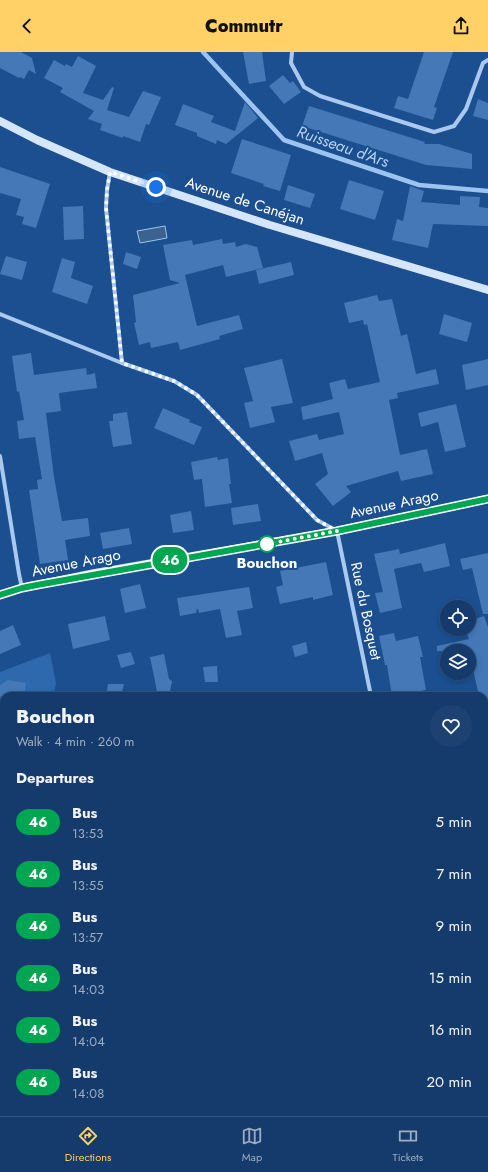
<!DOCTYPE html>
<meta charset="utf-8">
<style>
:root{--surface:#143b6b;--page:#1d4271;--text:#f1f3f6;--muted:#9dadc1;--line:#33557e;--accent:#ffd166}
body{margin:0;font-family:Jost,sans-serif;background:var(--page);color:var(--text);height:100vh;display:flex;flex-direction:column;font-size:15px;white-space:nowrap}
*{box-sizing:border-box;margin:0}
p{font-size:13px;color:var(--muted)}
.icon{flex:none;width:22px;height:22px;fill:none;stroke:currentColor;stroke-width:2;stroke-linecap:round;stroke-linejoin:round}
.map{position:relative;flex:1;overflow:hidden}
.details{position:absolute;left:0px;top:640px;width:488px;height:424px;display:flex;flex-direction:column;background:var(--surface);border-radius:12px 12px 0 0;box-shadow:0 2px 6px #0003,0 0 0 1px var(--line)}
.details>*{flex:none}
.badge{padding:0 8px;border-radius:13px;font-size:14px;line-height:26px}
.tools{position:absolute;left:440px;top:548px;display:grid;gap:8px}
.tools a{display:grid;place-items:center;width:36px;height:36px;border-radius:50%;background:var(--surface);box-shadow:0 2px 6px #0003,0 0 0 1px var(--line);font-size:20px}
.you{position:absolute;width:20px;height:20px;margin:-10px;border:3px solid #fff;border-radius:50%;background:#1a73e8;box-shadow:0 0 0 6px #1a73e833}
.map>.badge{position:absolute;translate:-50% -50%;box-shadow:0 0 0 2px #fff}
h2{padding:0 16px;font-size:15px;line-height:36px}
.round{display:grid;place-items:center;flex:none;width:42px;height:42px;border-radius:21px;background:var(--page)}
.summary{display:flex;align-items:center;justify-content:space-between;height:68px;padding:0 16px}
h1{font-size:19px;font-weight:800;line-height:30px}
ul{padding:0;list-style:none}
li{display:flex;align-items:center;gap:12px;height:52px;padding:0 16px}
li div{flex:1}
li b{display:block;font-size:15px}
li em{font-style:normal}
li .badge{min-width:44px;font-weight:700;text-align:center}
header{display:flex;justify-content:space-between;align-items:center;height:52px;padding:0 16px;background:var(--accent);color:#111;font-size:18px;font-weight:800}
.tabs{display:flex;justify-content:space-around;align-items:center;height:56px;border-top:1px solid var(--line);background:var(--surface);font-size:11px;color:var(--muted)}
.tabs a{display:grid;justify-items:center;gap:2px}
.tabs .on{color:var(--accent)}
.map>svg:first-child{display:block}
</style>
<header><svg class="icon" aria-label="back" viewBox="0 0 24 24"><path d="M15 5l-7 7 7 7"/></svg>Commutr<svg class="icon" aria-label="share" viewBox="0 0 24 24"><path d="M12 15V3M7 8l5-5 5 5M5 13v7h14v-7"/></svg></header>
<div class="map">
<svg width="488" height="1064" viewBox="0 0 488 1064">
<rect width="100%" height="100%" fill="#1b4f8f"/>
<g fill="#2e69ad">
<polygon points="50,601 56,631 54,644 4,644 4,693 0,692 0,620"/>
<polygon points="4,881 4,951 0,945 0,882"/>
<polygon points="484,921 488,927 488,1029 484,1032"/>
</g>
<polygon fill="#3c6290" stroke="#9cc4f0" points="165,174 167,186 140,191 137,179"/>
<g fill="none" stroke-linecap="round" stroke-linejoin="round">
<polyline stroke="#9cc4f0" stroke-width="4.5" points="203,0 284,88 419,133 488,139"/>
</g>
<g fill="#4478b7">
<polygon points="0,0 21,0 32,6 36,22 29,18 24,27 20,25 19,26 0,16"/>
<polygon points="243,0 262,0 266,29 249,32"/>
<polygon points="424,0 453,0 434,55 437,56 433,68 394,56 398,44 408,47"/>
<polygon points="78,4 96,14 83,41 103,48 112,35 114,36 107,58 129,65 143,39 161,45 149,73 146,72 140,90 123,84 123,86 100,78 102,72 88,67 94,59 60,40 63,36 44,26 54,8 65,14 66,12 72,15"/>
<polygon points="283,23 290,31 293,29 301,40 284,52 269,34"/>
<polygon points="478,47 488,51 488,68 473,64"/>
<polygon points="245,50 258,66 226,92 217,88 216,92 197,84 197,81 175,73 183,52 214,64 211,70 235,79"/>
<polygon points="309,54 425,90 424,92 439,92 472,102 472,117 426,113 302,74"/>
<polygon points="242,87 291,103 280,139 263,134 264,132 231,121"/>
<polygon points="0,115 50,132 36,176 22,172 24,165 16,163 21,147 0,141"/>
<polygon points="349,128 384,139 375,168 340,157"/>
<polygon points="288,133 315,142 310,156 284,148"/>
<polygon points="410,134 424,139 421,150 460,153 460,144 480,145 479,155 488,156 488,174 433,172 428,196 392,188 397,167 403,169"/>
<polygon points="83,154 84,187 64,188 63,155"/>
<polygon points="222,187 223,192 235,190 236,195 246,192 257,195 263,216 226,225 223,213 185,223 197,274 239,263 243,277 219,284 220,287 180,298 178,290 151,296 150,290 139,293 134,271 136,270 133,243 180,231 170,228 163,193 192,188 193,193"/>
<polygon points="126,200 141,205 137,217 123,212"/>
<polygon points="6,204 27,210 22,228 0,222"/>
<polygon points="62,206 75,210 71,226 93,234 87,252 52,240"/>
<polygon points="291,210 294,223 259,232 256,218"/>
<polygon points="377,243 379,249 392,247 401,284 407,282 416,322 436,317 439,332 397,341 398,346 389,348 400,403 427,397 433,422 401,429 398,419 346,434 351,440 333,454 315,432 328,422 322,401 295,409 289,389 317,382 319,388 344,382 339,360 303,368 301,355 333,347 329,331 345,327 348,337 380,330 367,272 364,273 363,268 349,271 344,251"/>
<polygon points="444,262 472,271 467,290 439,282"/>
<polygon points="31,301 34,323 86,316 87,323 95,321 97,336 59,341 61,359 46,361 54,425 62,469 88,466 90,484 65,488 68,508 40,512 29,438 38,437 37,428 42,427 35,385 19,387 17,369 24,368 19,339 17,340 12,304"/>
<polygon points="282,307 293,351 271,355 275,370 250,376 244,351 253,349 244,316"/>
<polygon points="488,307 488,333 466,338 462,313"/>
<polygon points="456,352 466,395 445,400 438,370 421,375 418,361"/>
<polygon points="163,356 190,368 189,370 202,375 194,393 154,376"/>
<polygon points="127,360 132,392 113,395 109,369 113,369 113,362"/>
<polygon points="217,405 218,408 228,406 231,432 229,432 232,451 205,455 202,427 194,428 191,410"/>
<polygon points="258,452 261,469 233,473 231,456"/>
<polygon points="191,459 194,478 173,481 170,463"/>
<polygon points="129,476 132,492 103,497 100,481"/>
<polygon points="445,491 450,514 424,520 421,511 394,517 402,556 380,561 375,541 383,540 374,502 399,497 400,502"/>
<polygon points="488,501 488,562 483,562 472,516 463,518 460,507"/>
<polygon points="326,510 333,543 313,548 313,545 280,552 276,535 283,533 280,519"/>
<polygon points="140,532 146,556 125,561 120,537"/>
<polygon points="249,535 253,556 237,559 242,583 226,586 220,557 199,561 198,557 197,557 196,561 180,564 177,546"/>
<polygon points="105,564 110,588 73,597 68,572"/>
<polygon points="484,564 488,575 488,660 484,660 484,644 479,644 469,599 437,599 437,594 469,587 465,577 469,577 469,569"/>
<polygon points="13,573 21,593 0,602 0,579"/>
<polygon points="394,581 396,589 418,584 423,605 420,605 426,638 392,644 387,613 385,613 379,584"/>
<polygon points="306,590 308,601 295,605 292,594"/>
<polygon points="131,600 135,612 121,616 117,603"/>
<polygon points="164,602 169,627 172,629 169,644 158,644 150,605"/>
<polygon points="217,614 218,630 205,630 203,615"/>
<polygon points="8,628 26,631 24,644 0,644 0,633"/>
<polygon points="108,632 124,632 121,644 106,644"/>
</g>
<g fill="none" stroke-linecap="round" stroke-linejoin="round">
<g stroke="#a9c9ee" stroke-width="4">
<polyline points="292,0 291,11 304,35 320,44 434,80 454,74 466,57 483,11 488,8"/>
<polyline points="110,120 107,138 106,156 122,311 174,329 197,343 317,468 337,479 371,644"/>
<polyline points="0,262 122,311"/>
<polyline points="0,404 19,522 22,536"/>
<polyline points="0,703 4,704"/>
<polyline points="484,800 488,800"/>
</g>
<g stroke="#d6e6fa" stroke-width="8">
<polyline points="0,69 37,88 110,120 270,173 488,238"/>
<polyline points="0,543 22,536 95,521 337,479 488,447"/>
<polyline points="0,963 4,970"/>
<polyline points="0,1005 4,1013"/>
<polyline points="23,1060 25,1064"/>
<polyline points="49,1060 50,1064"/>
</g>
<g stroke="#fff" stroke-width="1">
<polyline points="0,983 4,989"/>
<polyline points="36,1060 37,1064"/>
</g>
</g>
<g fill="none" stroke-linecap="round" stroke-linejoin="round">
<g stroke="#fff" stroke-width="9">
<polyline id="line" points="0,543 22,536 37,533 337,479 488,447"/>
</g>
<use href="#line" stroke="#00a651" stroke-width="6"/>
<polyline stroke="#fff" stroke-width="4" stroke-dasharray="0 7.2" points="156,135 110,120 107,138 106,156 122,311 174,329 197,343 317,468 337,479 267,492"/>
</g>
<circle fill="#fff" stroke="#00a651" stroke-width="2" cx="267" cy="492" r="8"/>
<g text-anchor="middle" stroke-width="4" stroke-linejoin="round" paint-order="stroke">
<g font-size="15" fill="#fff" stroke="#1b4f8f">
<text transform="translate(245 149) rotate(18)" y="5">Avenue de Canéjan</text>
<text transform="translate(394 452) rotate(-12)" y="5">Avenue Arago</text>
<text transform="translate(76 511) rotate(-11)" y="5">Avenue Arago</text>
<text transform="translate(366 559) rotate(78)" y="5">Rue du Bosquet</text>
</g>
<g font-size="15" font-weight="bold" fill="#fff" stroke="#1b4f8f">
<text x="267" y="516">Bouchon</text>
</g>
<g font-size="16" font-style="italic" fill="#b5d3f5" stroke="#1b4f8f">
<text transform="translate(343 94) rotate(19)" y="6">Ruisseau d'Ars</text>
</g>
</g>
</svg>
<div class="tools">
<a><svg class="icon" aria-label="locate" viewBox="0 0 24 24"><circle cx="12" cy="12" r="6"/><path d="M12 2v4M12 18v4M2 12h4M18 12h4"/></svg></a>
<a><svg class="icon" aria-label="layers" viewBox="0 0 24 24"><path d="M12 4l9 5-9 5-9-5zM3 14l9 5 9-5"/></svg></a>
</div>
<div class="you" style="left:156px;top:135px"></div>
<b class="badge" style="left:170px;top:508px;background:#00a651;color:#fff">46</b>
<section class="details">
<div class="summary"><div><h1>Bouchon</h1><p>Walk · 4 min · 260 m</p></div><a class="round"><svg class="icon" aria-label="heart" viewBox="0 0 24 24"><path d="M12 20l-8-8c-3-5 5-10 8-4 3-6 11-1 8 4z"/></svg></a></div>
<h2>Departures</h2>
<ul>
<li><span class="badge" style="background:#00a651;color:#fff">46</span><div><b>Bus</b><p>13:53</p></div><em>5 min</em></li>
<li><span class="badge" style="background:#00a651;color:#fff">46</span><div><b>Bus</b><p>13:55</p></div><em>7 min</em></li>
<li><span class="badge" style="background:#00a651;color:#fff">46</span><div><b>Bus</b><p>13:57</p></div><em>9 min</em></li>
<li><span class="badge" style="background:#00a651;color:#fff">46</span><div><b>Bus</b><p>14:03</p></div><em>15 min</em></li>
<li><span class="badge" style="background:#00a651;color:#fff">46</span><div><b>Bus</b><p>14:04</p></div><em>16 min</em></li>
<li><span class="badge" style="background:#00a651;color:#fff">46</span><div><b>Bus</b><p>14:08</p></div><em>20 min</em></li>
</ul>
</section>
</div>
<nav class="tabs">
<a class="on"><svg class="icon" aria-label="directions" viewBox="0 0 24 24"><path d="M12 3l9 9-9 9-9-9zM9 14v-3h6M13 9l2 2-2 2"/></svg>Directions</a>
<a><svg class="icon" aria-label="map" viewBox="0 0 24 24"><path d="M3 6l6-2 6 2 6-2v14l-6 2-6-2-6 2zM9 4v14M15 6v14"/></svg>Map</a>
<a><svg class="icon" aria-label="tickets" viewBox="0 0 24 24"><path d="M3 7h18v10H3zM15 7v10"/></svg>Tickets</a>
</nav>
